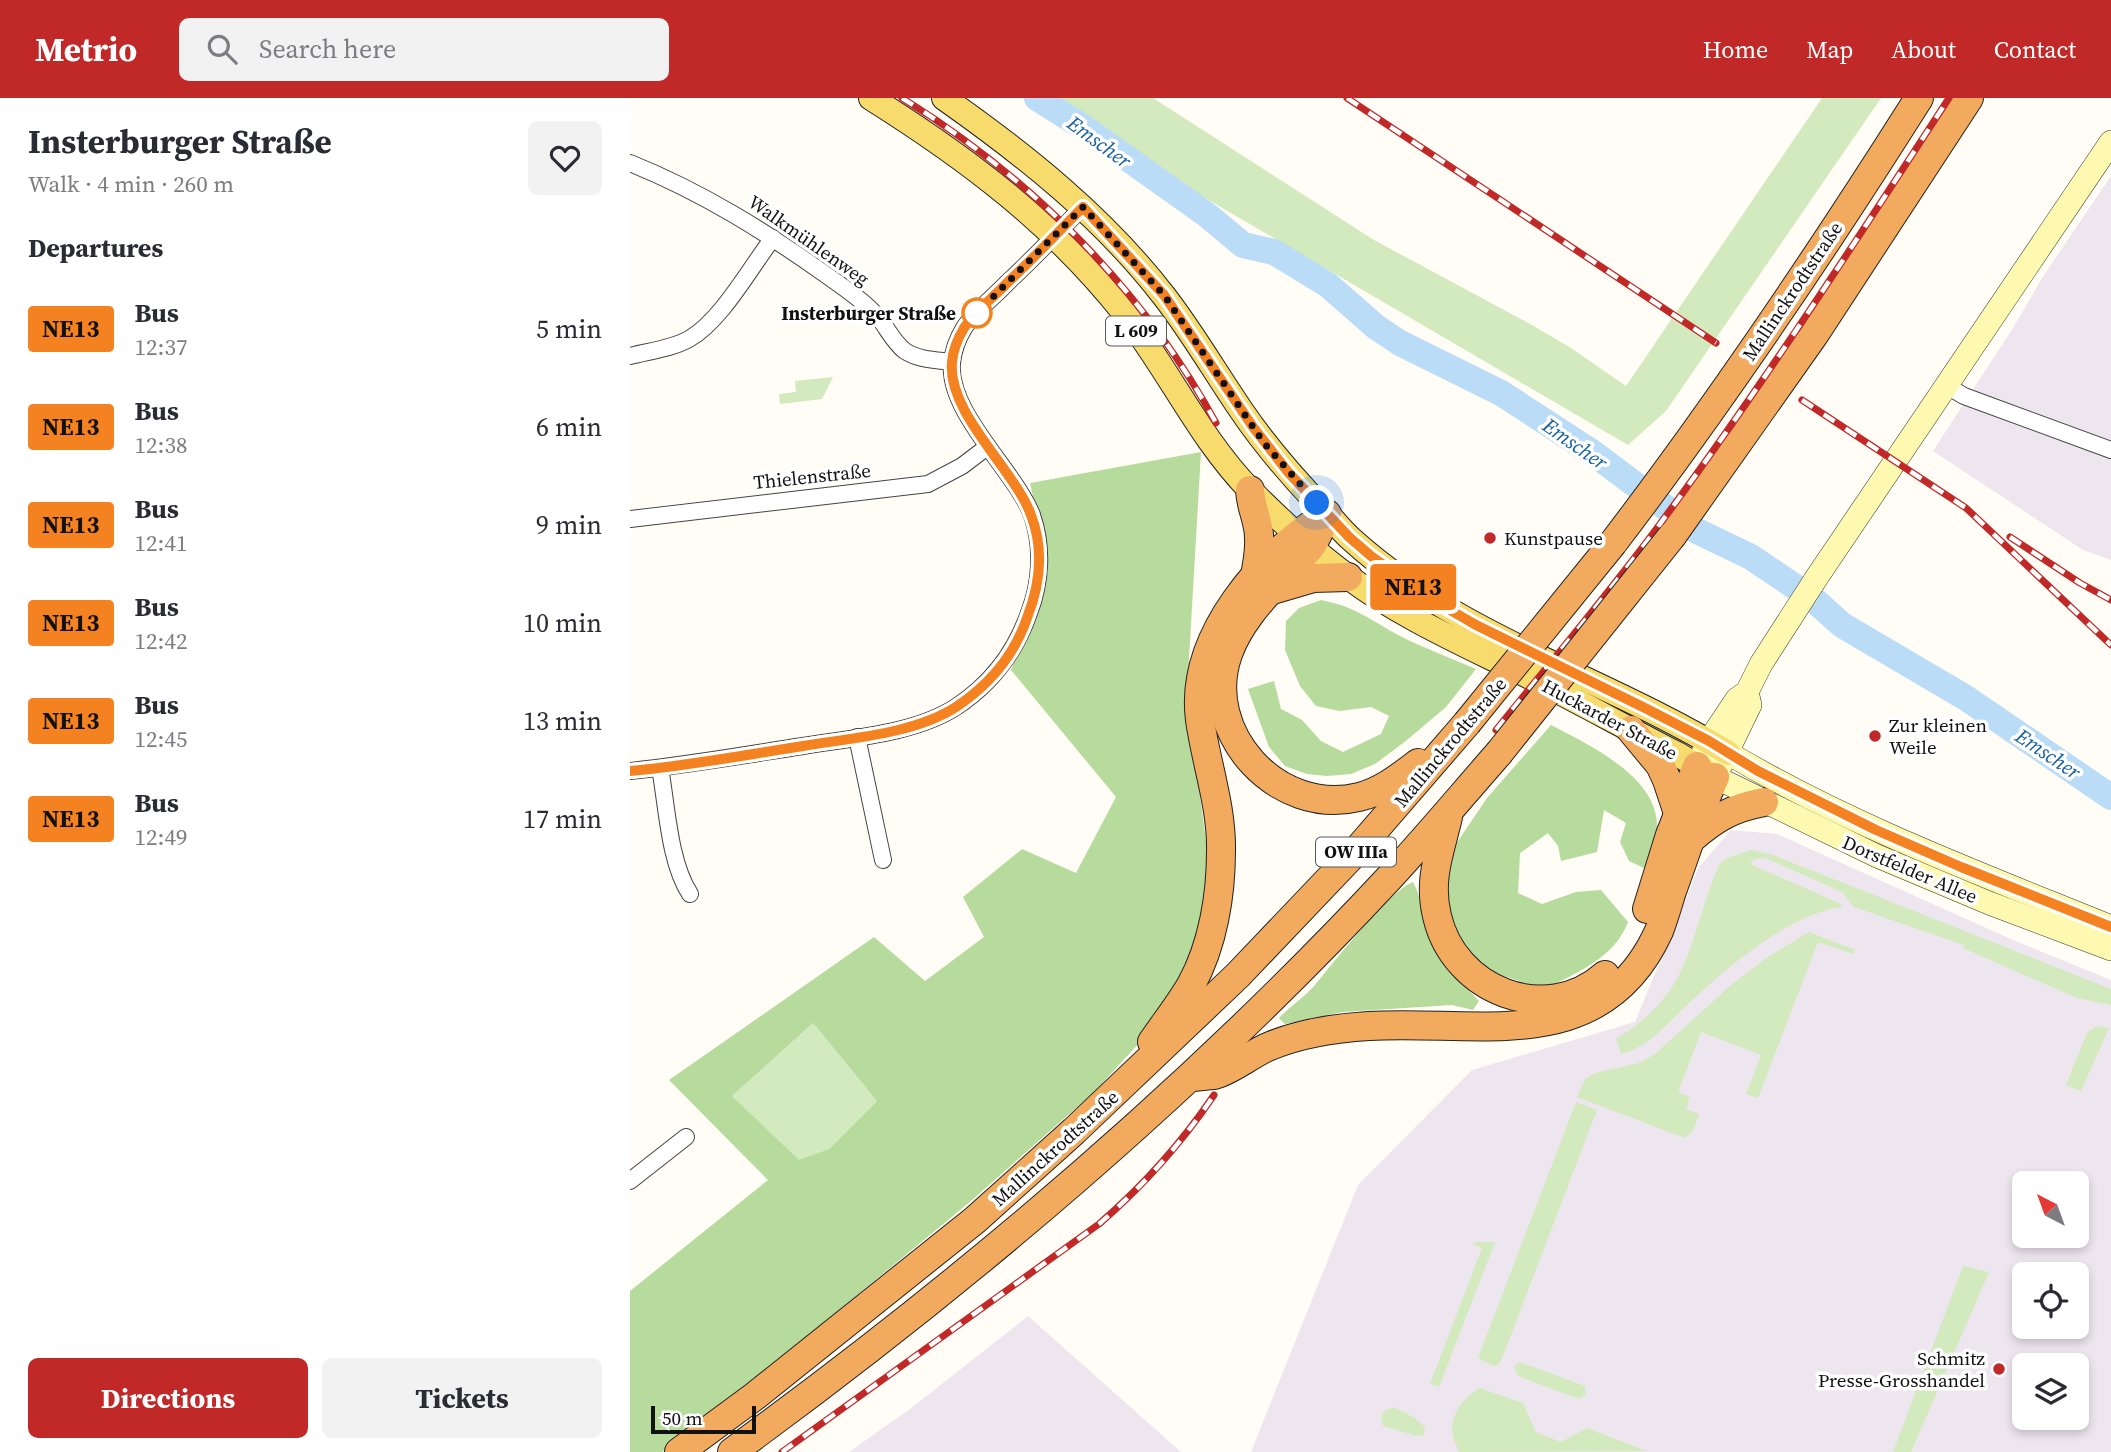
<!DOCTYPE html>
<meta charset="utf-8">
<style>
:root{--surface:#fff;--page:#f2f2f3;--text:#2b2b33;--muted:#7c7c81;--accent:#c12929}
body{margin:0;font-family:"Source Serif 4",serif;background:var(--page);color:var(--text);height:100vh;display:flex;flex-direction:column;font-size:26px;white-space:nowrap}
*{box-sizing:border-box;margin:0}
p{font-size:23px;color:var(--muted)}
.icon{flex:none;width:38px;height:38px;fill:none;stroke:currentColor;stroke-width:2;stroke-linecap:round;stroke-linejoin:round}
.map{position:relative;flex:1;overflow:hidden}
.drawer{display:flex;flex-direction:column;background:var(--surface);width:630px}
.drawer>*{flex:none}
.badge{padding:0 14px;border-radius:5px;font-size:24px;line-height:46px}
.needle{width:46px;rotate:319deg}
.buttons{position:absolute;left:1382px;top:1073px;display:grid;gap:14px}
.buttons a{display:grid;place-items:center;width:77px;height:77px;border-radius:10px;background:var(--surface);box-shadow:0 4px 10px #0003;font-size:35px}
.scale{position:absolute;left:21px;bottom:18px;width:105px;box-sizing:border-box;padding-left:7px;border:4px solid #111;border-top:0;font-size:19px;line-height:24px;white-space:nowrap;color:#111;-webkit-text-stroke:5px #fff;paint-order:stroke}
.you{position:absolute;width:35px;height:35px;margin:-18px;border:5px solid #fff;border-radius:50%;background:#1a73e8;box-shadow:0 0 0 10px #1a73e833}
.map>.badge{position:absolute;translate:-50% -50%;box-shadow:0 0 0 4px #fff}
h2{padding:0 28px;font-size:26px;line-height:63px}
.round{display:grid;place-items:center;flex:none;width:74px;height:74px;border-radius:10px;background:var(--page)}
.head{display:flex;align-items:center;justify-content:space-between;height:119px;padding:0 28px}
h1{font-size:33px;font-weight:700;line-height:52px}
.cta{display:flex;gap:14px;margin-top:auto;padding:14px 28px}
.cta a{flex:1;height:80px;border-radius:10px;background:var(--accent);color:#fff;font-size:28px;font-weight:700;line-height:80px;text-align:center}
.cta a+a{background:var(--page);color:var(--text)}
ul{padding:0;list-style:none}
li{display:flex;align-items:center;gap:21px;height:98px;padding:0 28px}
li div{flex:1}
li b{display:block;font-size:26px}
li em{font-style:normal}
li .badge{min-width:77px;font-weight:700;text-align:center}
header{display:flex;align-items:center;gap:42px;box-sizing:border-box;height:98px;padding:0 35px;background:var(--accent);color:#fff}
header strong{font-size:33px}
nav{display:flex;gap:38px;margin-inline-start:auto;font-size:24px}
.search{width:490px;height:63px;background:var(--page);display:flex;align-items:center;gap:18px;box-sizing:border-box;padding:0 24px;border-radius:10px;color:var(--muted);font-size:26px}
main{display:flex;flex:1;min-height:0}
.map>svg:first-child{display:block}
</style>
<header>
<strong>Metrio</strong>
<div class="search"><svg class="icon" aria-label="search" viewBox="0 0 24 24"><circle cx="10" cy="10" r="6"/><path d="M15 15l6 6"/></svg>Search here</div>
<nav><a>Home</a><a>Map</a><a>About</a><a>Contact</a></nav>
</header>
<main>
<section class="drawer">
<div class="head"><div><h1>Insterburger Straße</h1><p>Walk · 4 min · 260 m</p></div><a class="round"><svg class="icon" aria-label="heart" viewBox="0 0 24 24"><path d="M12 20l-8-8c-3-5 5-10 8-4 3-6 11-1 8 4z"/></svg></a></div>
<h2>Departures</h2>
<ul>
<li><span class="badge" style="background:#f58220;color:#111">NE13</span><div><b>Bus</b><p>12:37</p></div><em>5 min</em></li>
<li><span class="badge" style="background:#f58220;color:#111">NE13</span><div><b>Bus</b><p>12:38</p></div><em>6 min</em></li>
<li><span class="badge" style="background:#f58220;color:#111">NE13</span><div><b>Bus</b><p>12:41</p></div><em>9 min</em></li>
<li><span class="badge" style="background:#f58220;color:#111">NE13</span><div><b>Bus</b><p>12:42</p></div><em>10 min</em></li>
<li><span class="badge" style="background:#f58220;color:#111">NE13</span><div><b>Bus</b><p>12:45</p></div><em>13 min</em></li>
<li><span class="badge" style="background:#f58220;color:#111">NE13</span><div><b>Bus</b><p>12:49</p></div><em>17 min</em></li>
</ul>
<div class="cta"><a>Directions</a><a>Tickets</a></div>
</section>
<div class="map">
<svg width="1481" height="1354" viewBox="0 0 1481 1354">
<rect width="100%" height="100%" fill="#fffdf5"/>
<g fill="#eee6ef" fill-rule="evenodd">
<polygon points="1481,78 1481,462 1453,452 1303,353 1383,230 1412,180"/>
<path d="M1101,732L1147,736L1383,842L1481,882V1354H621L728,1087L842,972L1005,924L1069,769ZM1395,1085H1447V1138H1395ZM1395,1176H1447V1228H1395ZM1395,1267H1447V1320H1395Z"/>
<polygon points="398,1218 551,1354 219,1354 280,1311"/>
</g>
<g fill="#d2eabd">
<polygon points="423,0 523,0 744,142 900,226 941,250 996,288 1192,0 1251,0 1036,313 998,347 565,94"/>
<polygon points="203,279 192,301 150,306 149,296 166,294 165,283"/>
<path d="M1121,752L1143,757L1481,891V907L1447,900L1333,850L1334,847L1224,809L1212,794L1135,760L1124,761L1120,766L1209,805L1213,809C1161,814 1095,871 1059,905C1038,925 1019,949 991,956L986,941C1067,891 1056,841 1090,765L1097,760Z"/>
<polygon points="1179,834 1225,852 1223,856 1188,844 1128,1000 1116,996 1131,957 1071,934 1048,994 1060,999 1056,1011 1069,1016 1063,1033 1055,1040 947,999 955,981 965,975 1009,965 1025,956 1100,888 1136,860"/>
<polygon points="183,925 247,1003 199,1051 169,1063 102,998"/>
<polygon points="1467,928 1479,930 1451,993 1436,987 1457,935"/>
<polygon points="946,1004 967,1012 871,1263 868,1267 863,1268 848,1260"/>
<polygon points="844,1144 865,1144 809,1289 800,1286 852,1150 842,1146"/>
<polygon points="1333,1168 1359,1174 1281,1354 1263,1354"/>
<polygon points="890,1264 955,1288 956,1297 949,1301 888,1278 884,1268"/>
<path d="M850,1290L893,1305L906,1334L931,1344L957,1330L1017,1353L829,1354C827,1348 822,1339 822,1332C822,1314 835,1298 850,1290Z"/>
<polygon points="764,1309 783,1319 795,1329 794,1337 787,1338 753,1328 751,1318 754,1313"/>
</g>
<g fill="#b6db9d" fill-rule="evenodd">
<path d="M571,354L556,612L565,662L580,771L563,869L512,942L464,994L341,1103L123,1283L32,1354H0V1193L138,1082L39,982L244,839L295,883L354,839L333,799L392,751L446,775L486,699L381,572L407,503L413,443L400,385ZM183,925L247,1003L199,1051L169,1062L102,998Z"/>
<path d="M691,502C727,509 740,522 770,538C794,550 821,560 846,571L816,609L777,642L745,666L721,676L697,678L677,676L655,668L639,649L618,591L644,583L651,611L672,622L691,643L713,654L751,636L759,618L741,609L710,613L686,608L670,588L655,552L656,523L669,510Z"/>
<path d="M921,627C959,647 1029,679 1027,730C1027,743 1021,759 1018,772L999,763L990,744L996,725L974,712L967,754L931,763L928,748L918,735L890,755L888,795L912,806L946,794L971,792L998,824C985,859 946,876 913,891L853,871L827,847L812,790L826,746L857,700Z"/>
<path d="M783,784C791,798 791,812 797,826C809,859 826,878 849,903L843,912L822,907L712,914L655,926L649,920C660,908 675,899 685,887C705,863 759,793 783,784Z"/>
</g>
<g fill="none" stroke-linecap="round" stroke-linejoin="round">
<polyline stroke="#badcf6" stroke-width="26" points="407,0 456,31 577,117 613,147 644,154 698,187 746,229 770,245 871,295 963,355 1067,433 1121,459 1183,501 1212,527 1336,600 1481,699"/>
<g stroke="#444" stroke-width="18">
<g id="street">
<path d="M0,65C72,94 136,134 199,179C216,191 235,204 249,220C257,230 264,245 275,253C289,262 306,262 322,264"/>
<path d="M0,258C19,253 41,251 59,241C91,223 120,170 143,140"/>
<polyline points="1317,288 1334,298 1481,352"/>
<polyline points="0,421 298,386 332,368 357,349"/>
<polyline points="227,639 253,762"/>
<path d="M30,670C37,708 39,764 60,796"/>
<path d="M0,673C58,667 115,657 173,648C221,640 284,636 326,609C361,586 385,555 399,515C411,484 413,449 402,417C385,373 317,314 322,265C323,253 328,240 334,230C345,213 364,199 378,184C404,160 428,134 453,109"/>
<polyline points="0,1083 56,1039"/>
</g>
</g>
<g stroke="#333" stroke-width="24">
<g id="secondary">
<polyline points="1117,594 1120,607 1085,679 1247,758 1359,805 1481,851"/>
<path d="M1098,655C1219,727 1351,776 1481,829"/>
<polyline points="1070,661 1079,643 1107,601 1117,594 1131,566 1187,479 1481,44"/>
</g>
</g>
<g stroke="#222" stroke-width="26">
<g id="primary">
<path d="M241,0C338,61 423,125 495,216C540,274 570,341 621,393C651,423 683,453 717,478C772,520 845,551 908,583C955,607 1002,633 1049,657L1083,678"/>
<path d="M314,0C395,57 473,119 534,198C562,234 585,274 611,312C636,349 665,382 696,414C704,423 712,433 721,441C829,539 975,580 1098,655"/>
</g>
</g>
<g stroke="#222" stroke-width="30">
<g id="highway">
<path d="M620,392C621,408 624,411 627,425C632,443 628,464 624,482"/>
<path d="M694,423C690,431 687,439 682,447C676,455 667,463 660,470C637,496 610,522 598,556C570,635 648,719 729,699C751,694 771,678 788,665"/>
<polyline points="1042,438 1184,237 1339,0"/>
<path d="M983,445C1092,302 1193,152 1289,0"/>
<polyline points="642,492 683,480 718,479"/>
<polyline points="1001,632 1030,667 1037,682 1048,715"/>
<path d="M818,719C810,754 798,781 807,818C824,893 916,929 975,877"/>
<path d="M1061,741C1085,720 1102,710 1134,704"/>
<polyline points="1017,811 1040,737 1067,668"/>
<path d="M522,944C535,925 550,906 561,887C583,847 591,797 591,753C592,709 576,665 570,622C559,538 632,458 697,416"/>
<path d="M563,979C569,978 577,978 584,977C603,972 622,955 640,948C671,935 706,930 739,928C848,921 971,960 1029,833C1034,820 1038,806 1042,793C1056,755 1068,715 1085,679"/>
<polyline points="49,1354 125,1298 345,1122 444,1033 608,877 729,750 837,625"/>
<path d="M102,1354C338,1182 562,992 761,778C798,738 833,696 869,655"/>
</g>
</g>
<use href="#street" stroke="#fff" stroke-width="16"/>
<use href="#secondary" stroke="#fef9b1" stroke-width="23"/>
<use href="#primary" stroke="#f7dc6d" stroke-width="24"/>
<use href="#highway" stroke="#f2aa5f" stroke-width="28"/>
<g stroke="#c12929" stroke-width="7">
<g id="rail">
<path d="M272,0C401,80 513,191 586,325"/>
<polyline points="717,0 1086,245"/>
<polyline points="1172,302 1336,410 1481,547"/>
<polyline points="1380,439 1450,485 1481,502"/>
<path d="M866,632C919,566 974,501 1024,434C1129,293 1224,146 1319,0"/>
<path d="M152,1354L469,1126C514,1087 551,1046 584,997"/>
</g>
</g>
<use href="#rail" stroke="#fff" stroke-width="4.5" stroke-dasharray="13" stroke-linecap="butt"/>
<g stroke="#222" stroke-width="30" stroke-linecap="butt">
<g id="highway-bridge">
<polyline points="837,625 983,445"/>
<polyline points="869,655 1042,438"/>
</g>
</g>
<use href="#highway-bridge" stroke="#f2aa5f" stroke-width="28"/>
</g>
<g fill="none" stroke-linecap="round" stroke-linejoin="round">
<g stroke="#fff" stroke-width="16">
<path id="line" d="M0,673C58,668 115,657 173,648C221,640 284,636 326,609C359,587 384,558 397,520C410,487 414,451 401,417C385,372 317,315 322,264C323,253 328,240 334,230C345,213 364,199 378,184C404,160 428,134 453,109L534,197L623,329L658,374L719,439L741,458L801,501L846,527L1015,610L1079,643L1128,673L1246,732L1331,769L1481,829"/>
</g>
<use href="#line" stroke="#f58220" stroke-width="10"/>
<polyline stroke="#111" stroke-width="7" stroke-dasharray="0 12.6" points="347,215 342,220 453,109 534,197 634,345 687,405"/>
</g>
<circle fill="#fff" stroke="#f58220" stroke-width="3.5" cx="347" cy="215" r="14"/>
<g fill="#c12929" stroke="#fff" stroke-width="2.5">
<circle cx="860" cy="440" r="7"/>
<circle cx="1245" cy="638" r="7"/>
<circle cx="1369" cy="1271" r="7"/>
</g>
<g text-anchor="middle" stroke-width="7" stroke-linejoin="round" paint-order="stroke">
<g fill="#fff" stroke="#585858" stroke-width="2">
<rect x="476" y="218.5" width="60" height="29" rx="5"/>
<rect x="686" y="739.5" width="80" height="29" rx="5"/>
</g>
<g font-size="18" font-weight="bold" fill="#111">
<text x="506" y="239">L 609</text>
<text x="726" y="760">OW IIIa</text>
</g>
<g font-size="19" fill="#111" stroke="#fff">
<text transform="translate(179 142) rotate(35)" y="7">Walkmühlenweg</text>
<text transform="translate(1162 193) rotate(-56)" y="7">Mallinckrodtstraße</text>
<text transform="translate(182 378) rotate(-6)" y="7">Thielenstraße</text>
<text transform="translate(980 621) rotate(28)" y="7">Huckarder Straße</text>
<text transform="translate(820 644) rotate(-50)" y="7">Mallinckrodtstraße</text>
<text transform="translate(1280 771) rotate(23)" y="7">Dorstfelder Allee</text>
<text transform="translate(425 1050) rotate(-42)" y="7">Mallinckrodtstraße</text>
</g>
<g font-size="19" font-weight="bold" fill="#111" stroke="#fff" text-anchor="end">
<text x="326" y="222">Insterburger Straße</text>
</g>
<g font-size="19" fill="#111" stroke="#fff" text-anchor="start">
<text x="874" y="447">Kunstpause</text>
<text x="1259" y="634">Zur kleinen<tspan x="1259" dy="22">Weile</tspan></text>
<text x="1355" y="1267" text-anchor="end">Schmitz<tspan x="1355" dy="22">Presse-Grosshandel</tspan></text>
</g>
<g font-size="21" font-style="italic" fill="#1960a3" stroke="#fff">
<text transform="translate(469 44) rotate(36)" y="7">Emscher</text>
<text transform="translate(945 346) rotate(35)" y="7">Emscher</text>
<text transform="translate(1418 656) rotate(34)" y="7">Emscher</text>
</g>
</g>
</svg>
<div class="buttons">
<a><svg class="needle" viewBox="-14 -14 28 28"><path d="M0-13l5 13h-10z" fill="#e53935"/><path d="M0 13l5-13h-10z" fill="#7c7c81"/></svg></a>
<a><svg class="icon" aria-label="locate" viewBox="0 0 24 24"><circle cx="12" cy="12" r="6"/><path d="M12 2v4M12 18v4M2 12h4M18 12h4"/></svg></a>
<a><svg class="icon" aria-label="layers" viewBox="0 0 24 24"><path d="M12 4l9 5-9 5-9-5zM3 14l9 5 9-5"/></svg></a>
</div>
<div class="scale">50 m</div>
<div class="you" style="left:687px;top:405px"></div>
<b class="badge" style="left:783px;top:489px;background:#f58220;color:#111">NE13</b>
</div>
</main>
